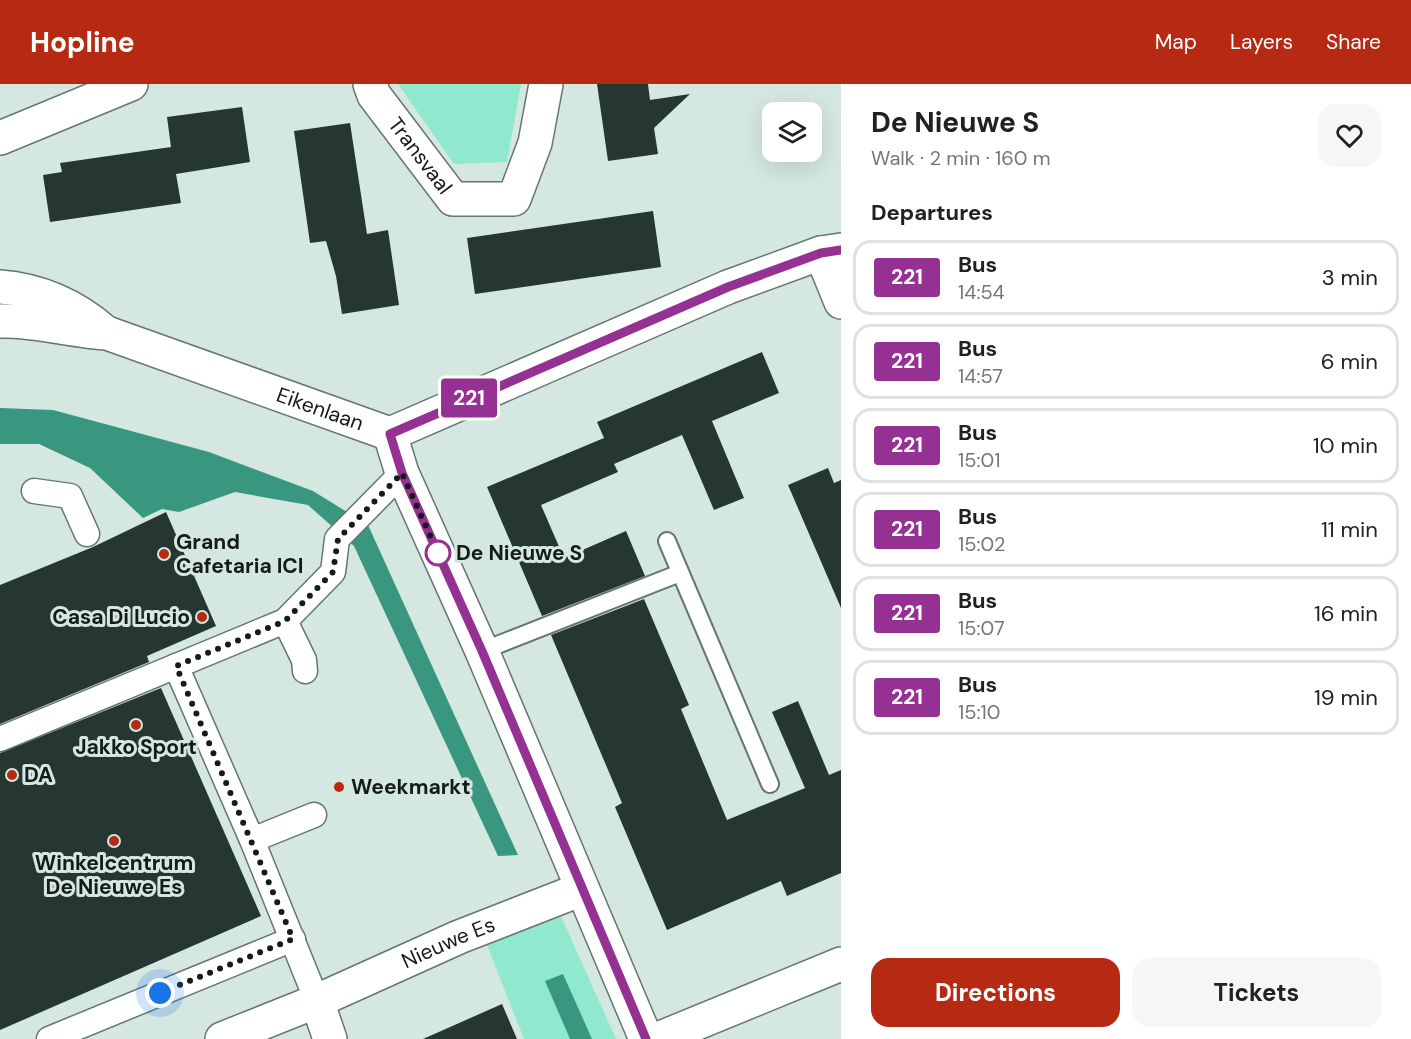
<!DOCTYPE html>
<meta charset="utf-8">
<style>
:root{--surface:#fff;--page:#f6f6f6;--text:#202124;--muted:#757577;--line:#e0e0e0;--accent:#b62913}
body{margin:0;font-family:"DM Sans",sans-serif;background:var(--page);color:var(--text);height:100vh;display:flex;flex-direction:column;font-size:22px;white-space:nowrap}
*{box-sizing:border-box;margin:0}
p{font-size:20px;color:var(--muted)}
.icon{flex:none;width:33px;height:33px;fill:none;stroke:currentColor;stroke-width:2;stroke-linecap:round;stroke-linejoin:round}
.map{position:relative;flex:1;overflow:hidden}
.sheet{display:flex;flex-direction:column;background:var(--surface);width:570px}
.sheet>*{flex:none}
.badge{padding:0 12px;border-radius:4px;font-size:21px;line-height:39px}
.fabs{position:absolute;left:762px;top:18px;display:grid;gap:12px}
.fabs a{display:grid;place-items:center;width:60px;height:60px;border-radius:12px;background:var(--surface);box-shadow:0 6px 24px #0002;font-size:30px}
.you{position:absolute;width:30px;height:30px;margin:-15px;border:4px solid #fff;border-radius:50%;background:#1a73e8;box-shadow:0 0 0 9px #1a73e833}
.map>.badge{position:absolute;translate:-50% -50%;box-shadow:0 0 0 3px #fff}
h2{padding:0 30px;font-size:22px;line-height:54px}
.round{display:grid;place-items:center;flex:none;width:63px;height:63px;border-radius:18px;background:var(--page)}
.head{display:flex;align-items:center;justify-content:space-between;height:102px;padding:0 30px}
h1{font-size:28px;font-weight:700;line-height:45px}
.cta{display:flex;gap:12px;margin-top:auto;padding:12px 30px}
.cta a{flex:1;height:69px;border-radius:18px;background:var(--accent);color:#fff;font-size:24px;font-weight:700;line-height:69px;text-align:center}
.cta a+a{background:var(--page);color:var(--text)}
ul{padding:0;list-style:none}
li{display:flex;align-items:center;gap:18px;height:75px;margin:0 12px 9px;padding:0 18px;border:3px solid var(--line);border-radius:18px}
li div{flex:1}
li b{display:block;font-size:22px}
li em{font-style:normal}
li .badge{min-width:66px;font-weight:700;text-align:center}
header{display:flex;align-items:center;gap:36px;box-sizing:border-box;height:84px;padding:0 30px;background:var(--accent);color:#fff}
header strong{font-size:28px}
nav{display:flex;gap:33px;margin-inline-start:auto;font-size:21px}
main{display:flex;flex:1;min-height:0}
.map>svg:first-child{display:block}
</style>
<header>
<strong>Hopline</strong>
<nav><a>Map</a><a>Layers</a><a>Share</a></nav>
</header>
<main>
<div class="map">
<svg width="841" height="955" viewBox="0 0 841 955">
<rect width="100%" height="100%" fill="#d4e7e0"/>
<g fill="#90e8ce">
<polygon points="398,0 521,0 507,78 454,80"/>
<polygon points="560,830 616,955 524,955 487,861"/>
</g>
<g fill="#3a977f">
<polygon points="0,324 53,326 209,368 313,407 368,441 518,771 498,772 354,462 308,421 235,408 179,428 162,425 143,434 90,384 39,360 0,360"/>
<polygon points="563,890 592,955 570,955 545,897"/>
</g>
<g fill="#263631">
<polygon points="597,0 648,0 650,16 690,10 654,44 658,70 608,77"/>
<polygon points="242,23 250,78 176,90 181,119 50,138 43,91 62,88 60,79 171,63 167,33"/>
<polygon points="350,39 367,150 388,146 399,221 342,230 336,192 326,157 310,159 294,47"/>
<polygon points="653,127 661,183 475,210 467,154"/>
<polygon points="762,268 779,309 712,337 744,414 714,426 682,351 614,380 618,388 541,421 564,474 626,447 645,492 542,532 487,403 604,354 597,338"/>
<polygon points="828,384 834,399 841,396 841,524 788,401"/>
<polygon points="166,428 216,542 147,572 149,578 0,640 0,501 93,463"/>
<polygon points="644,515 689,621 681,625 727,736 805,704 772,628 798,617 829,691 841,686 841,789 787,812 781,797 667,846 615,723 622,719 551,551"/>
<polygon points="161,604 261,832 0,946 0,669"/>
<polygon points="502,920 517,955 423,955"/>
</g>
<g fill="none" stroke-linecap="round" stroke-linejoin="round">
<g stroke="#657670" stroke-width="20">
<g id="service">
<polyline points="667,457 770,700"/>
<polyline points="482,567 680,489"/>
</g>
</g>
<g stroke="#657670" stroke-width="27">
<g id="pedestrian">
<polyline points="34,407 70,412 87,450"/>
<polyline points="285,537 304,576 305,587"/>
<polyline points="176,582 252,756 317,917"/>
<polyline points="0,655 285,537 333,488 337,455 402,389"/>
<polyline points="252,756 314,731"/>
<polyline points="49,955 293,855"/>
</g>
</g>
<g stroke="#657670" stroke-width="36">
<g id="minor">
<path id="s1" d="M370,0L374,11L453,115H514L535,59L546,0"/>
<polyline points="0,54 131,0"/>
<polyline points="821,169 841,218"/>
<polyline points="390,350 402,389 482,567 646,955"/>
<polyline points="317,917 330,955"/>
<path id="s2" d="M222,955L317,917L459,853L582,805"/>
<polyline points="658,955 841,880"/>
</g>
</g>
<g stroke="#657670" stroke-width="36">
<g id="tertiary">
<path d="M0,203C40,206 75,222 105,248"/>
<path id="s3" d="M0,237C38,236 69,247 107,249L390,350L728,203L821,169L841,166"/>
</g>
</g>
<use href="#service" stroke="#fff" stroke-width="16"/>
<use href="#pedestrian" stroke="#fff" stroke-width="24"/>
<use href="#minor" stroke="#fff" stroke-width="33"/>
<use href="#tertiary" stroke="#fff" stroke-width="33"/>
</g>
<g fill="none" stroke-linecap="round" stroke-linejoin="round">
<g stroke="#fff" stroke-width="14">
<polyline id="line" points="646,955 482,567 402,389 390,350 728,203 821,169 841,166"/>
</g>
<use href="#line" stroke="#953192" stroke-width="9"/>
<polyline stroke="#141b19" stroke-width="6" stroke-dasharray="0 10.8" points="160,909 293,855 176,582 285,537 333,488 338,455 402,389 438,469"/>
</g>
<circle fill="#fff" stroke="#953192" stroke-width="3" cx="438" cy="469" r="12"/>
<g fill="#b62913" stroke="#d4e7e0" stroke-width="2">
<circle cx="164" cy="470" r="6"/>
<circle cx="202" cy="533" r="6"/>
<circle cx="136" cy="641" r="6"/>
<circle cx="12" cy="691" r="6"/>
<circle cx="339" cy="703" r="6"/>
<circle cx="114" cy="757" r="6"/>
</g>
<g text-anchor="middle" stroke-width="6" stroke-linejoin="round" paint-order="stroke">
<g font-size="21" fill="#141b19" stroke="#d4e7e0">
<text dy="7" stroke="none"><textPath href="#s1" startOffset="88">Transvaal</textPath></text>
<text dy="7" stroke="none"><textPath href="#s3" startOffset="334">Eikenlaan</textPath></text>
<text dy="7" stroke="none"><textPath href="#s2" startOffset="246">Nieuwe Es</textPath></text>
</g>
<g font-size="21" font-weight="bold" fill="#141b19" stroke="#d4e7e0" text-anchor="start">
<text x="176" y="465">Grand<tspan x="176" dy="24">Cafetaria ICI</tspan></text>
<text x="190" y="540" text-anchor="end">Casa Di Lucio</text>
<text x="136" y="670" text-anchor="middle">Jakko Sport</text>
<text x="24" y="698">DA</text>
<text x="351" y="710">Weekmarkt</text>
<text x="114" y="786" text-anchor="middle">Winkelcentrum<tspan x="114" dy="24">De Nieuwe Es</tspan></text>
</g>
<g font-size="21" font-weight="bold" fill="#141b19" stroke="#d4e7e0" text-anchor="start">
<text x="456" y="476">De Nieuwe S</text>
</g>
</g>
</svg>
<div class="fabs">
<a><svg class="icon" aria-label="layers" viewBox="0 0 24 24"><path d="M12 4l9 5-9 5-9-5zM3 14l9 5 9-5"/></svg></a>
</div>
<div class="you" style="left:160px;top:909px"></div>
<b class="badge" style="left:469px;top:314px;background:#953192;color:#fff">221</b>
</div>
<section class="sheet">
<div class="head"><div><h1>De Nieuwe S</h1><p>Walk · 2 min · 160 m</p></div><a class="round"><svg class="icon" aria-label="heart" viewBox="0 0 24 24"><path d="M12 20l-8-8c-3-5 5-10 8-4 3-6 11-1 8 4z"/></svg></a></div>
<h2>Departures</h2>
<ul>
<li><span class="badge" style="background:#953192;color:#fff">221</span><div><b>Bus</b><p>14:54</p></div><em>3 min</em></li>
<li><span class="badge" style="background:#953192;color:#fff">221</span><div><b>Bus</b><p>14:57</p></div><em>6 min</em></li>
<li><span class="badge" style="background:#953192;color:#fff">221</span><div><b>Bus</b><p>15:01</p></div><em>10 min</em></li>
<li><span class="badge" style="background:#953192;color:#fff">221</span><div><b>Bus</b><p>15:02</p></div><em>11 min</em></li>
<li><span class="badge" style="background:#953192;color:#fff">221</span><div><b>Bus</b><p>15:07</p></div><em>16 min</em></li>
<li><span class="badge" style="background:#953192;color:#fff">221</span><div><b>Bus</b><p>15:10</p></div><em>19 min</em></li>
</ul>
<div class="cta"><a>Directions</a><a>Tickets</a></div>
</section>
</main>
